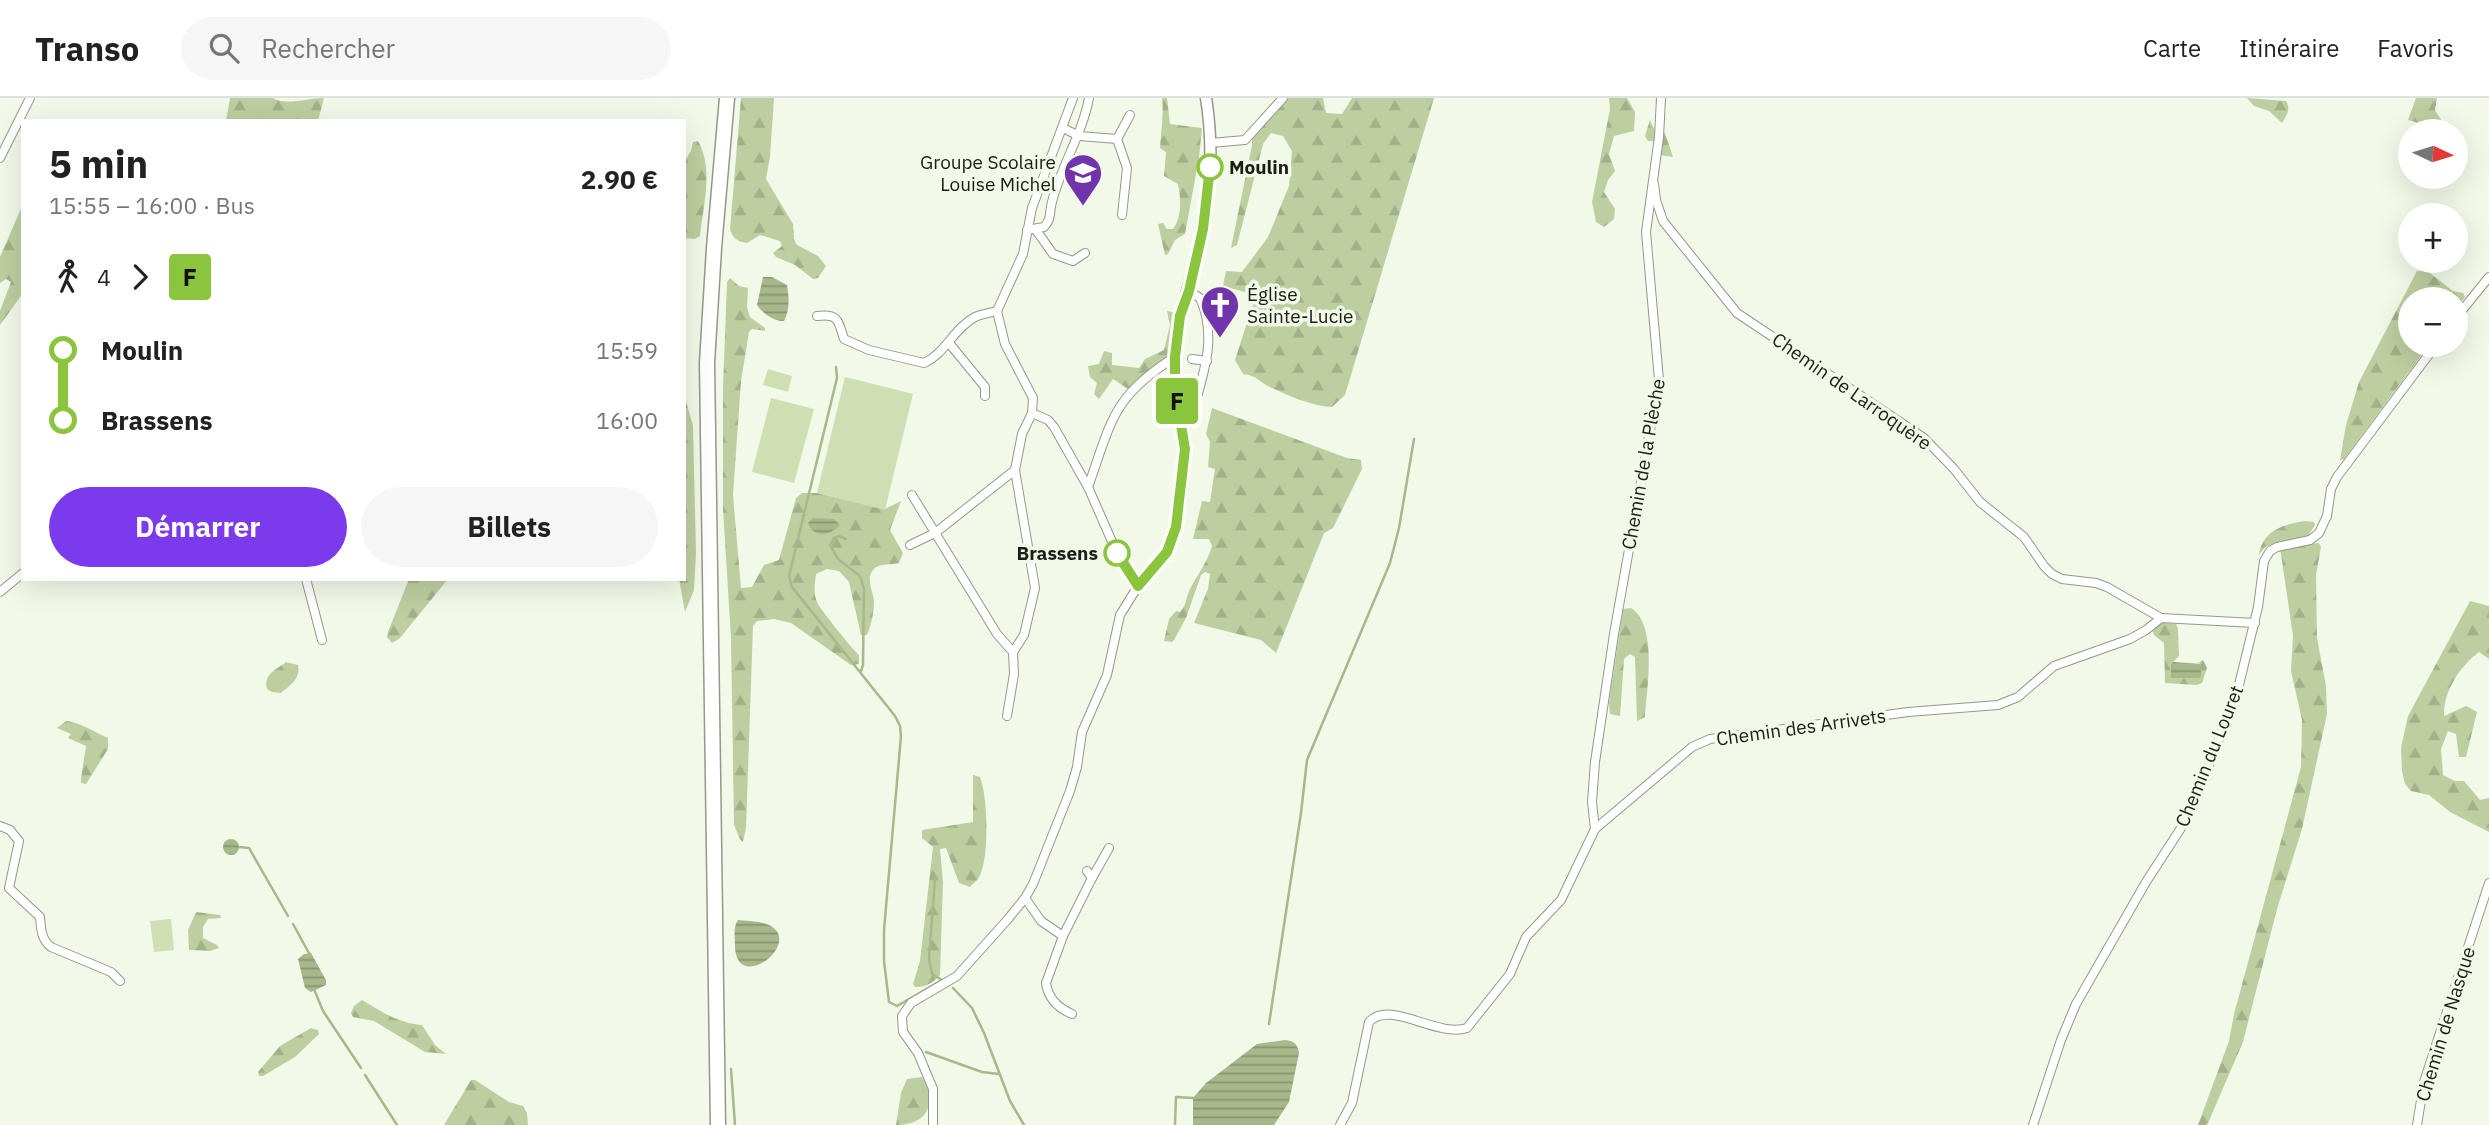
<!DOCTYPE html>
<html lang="fr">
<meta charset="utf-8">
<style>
:root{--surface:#fff;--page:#f6f6f6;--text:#222;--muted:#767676;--line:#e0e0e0;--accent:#7c3aed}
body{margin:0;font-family:"IBM Plex Sans",sans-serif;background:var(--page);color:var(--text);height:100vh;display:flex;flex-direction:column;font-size:26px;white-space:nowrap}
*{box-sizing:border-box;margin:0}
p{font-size:23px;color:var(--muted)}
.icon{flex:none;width:38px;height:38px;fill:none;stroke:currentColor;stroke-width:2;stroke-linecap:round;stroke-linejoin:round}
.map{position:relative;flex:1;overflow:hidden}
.side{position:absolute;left:21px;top:21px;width:665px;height:462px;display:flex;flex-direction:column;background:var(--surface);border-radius:0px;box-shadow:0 7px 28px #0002}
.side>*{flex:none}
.badge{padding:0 14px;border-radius:5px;font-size:24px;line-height:46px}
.needle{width:46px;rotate:94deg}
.controls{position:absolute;left:2398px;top:21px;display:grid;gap:14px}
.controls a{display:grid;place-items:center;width:70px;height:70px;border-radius:50%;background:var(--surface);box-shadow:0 7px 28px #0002;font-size:35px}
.map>.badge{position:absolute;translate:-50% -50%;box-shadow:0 0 0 4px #fff}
.legs{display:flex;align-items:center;gap:10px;height:77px;padding:0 28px;font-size:23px}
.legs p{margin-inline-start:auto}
.summary{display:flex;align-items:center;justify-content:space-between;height:119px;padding:0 28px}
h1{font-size:38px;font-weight:700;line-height:52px}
.primary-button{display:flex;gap:14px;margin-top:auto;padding:14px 28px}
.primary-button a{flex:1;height:80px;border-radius:42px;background:var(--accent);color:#fff;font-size:28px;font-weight:700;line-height:80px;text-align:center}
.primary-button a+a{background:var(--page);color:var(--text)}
ul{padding:0 28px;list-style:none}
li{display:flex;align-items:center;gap:24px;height:70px;font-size:26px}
li i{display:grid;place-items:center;width:10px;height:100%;margin:0 9px;background:currentColor}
li i::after{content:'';width:18px;height:18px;margin:-9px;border:5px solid;border-radius:50%;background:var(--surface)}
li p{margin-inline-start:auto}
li:first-child i{background:linear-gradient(#0000 50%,currentColor 0)}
li:last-child i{background:linear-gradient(currentColor 50%,#0000 0)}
header{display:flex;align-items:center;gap:42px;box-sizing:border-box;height:98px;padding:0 35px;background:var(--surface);border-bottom:2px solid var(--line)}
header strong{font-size:33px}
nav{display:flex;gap:38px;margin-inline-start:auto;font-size:24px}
.search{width:490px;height:63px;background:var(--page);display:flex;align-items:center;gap:18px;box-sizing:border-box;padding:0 24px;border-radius:38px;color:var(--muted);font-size:26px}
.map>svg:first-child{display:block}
</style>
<header>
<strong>Transo</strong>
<div class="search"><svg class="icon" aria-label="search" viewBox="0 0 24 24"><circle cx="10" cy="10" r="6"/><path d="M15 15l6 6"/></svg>Rechercher</div>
<nav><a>Carte</a><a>Itinéraire</a><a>Favoris</a></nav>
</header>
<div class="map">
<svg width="2489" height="1027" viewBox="0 0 2489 1027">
<defs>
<pattern id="forest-firs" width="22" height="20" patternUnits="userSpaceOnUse" patternTransform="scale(1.75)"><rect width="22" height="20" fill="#bdcfa0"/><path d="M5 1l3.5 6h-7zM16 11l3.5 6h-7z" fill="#a2b189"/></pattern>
<pattern id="water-rules" width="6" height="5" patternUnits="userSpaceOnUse" patternTransform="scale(1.75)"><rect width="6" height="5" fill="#a7b88a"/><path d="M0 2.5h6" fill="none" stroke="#879570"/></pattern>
</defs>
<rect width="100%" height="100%" fill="#f2f9e8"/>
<g fill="url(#forest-firs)">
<path d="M230,0H273C284,8 309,0 324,0L318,23H226Z"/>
<path d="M741,0H774L770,59L766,81L793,126L794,141L797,147L818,158L826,168L818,180L813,181L795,167L776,159L773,155L782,148L780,143L760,137L747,145C737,143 733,141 730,131Z"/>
<path d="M1162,0H1167L1170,26L1202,30L1199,60L1185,136L1175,142L1168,156L1165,157L1158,126L1163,125L1167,131H1173C1182,119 1181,101 1178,86L1164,78L1166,54L1160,50C1161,34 1164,16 1162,0Z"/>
<path d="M1277,0H1323L1326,15L1342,16L1352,0H1434L1345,297L1332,309C1311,308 1287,297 1268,288C1257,282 1257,278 1243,276L1235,262L1256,197L1223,188L1226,173L1242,174L1268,139L1289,88L1292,53L1283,38L1271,35L1263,46L1237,147L1231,150L1252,47V31Z"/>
<polygon points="1609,0 1627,0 1635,14 1634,33 1614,38 1609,56 1615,73 1608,82 1604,94 1615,111 1614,121 1604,129 1596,124 1592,104 1610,11"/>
<path d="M2247,0L2286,3C2291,11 2287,17 2282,25L2269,13L2254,8Z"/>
<polygon points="2416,0 2437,0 2435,12 2448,33 2408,22"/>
<polygon points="1650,22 1654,31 1665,35 1673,59 1660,57 1655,43 1648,43 1645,38"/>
<path d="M698,43C714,71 703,108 700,138L695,141L684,140V64L691,53L693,44Z"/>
<polygon points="23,106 23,195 0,227 0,213 11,184 6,181 0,185 0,159"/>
<polygon points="2426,172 2453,193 2463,195 2465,199 2455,212 2455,201 2410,201 2410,247 2429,247 2344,361 2340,362 2346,327 2359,284 2417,173"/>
<path d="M730,180L739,188L748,190L747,209L750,219L765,230V233L752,231L749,234L741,283L733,397L741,490L752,489L764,467L779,462L796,400L802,395H817L885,411L901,403L890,432L903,455L899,465C891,467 878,465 873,472C865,481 874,495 874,504C874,514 871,528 867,537H861L849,484L839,473L827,471L816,476C815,485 813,495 817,504C819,510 853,552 859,557V566L851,567L791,525L774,521L757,523L753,528L746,730L743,744L740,741L734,727L731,540L723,411V290L727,184Z"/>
<polygon points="1167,213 1178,215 1172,258 1145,275 1128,291 1113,281 1099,301 1094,296 1097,285 1090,279 1088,268 1099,266 1104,253 1112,255 1112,267 1139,270 1145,261 1164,252 1170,227"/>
<polygon points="684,255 685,299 693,328 696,455 694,492 685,514 679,481 684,481"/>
<path d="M1212,310L1347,360L1361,362L1362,371L1333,430L1324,435L1276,555L1261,542L1194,525L1208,491L1210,476L1205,474L1201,477L1186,520L1174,542L1172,544L1164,543L1169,521L1176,513L1180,514C1186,508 1186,501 1189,493C1197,477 1207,465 1212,448L1209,441H1193L1202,403L1210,404L1215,371L1208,369L1210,344L1206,336Z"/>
<path d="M2305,423L2314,424L2315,427L2308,438L2310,446L2319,445L2321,449L2316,477L2317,540L2326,588L2327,616L2302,731L2277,811L2243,944L2208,1025L2206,1027H2198L2229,943L2234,916L2301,669L2302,622L2291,573L2293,538L2281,456L2278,444L2265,449L2259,457C2262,433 2284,426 2305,423Z"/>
<polygon points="409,481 448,481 400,540 392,545 387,539 388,534"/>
<path d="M2470,503L2489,508V561L2479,554C2460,568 2443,594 2444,618L2466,608L2477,614L2466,659H2459L2456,636L2448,633L2441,651L2443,677L2455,683H2464L2480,702L2489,700V734L2450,714L2429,697L2411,693L2405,686L2402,673L2401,650L2408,618Z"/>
<path d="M1631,510C1658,527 1647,591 1645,619L1637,623L1635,559L1630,556L1624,561L1620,618L1610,616L1609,605L1623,511Z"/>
<polygon points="2160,524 2176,526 2178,531 2179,558 2171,566 2201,566 2198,565 2203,562 2207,570 2202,585 2197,587 2165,585 2164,545 2154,537 2152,532"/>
<path d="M286,564L298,567C301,581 290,587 281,595L272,594L267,591C263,575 277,572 286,564Z"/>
<path d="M66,623C80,624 94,634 108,640V651L86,686L81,685V680L86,648L68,640L71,636L57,630Z"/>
<path d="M973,677L980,679C988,699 990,764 978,781C976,784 972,786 970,789L959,785L946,750L940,751L943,784L940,877C934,884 925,890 915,889L913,886L920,863L933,749L922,740V732L973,724Z"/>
<polygon points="196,814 220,817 221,820 208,821 203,829 203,840 217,847 219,850 210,853 189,852 188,832"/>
<path d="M362,902C382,914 398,925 422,927L435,947L446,956L425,954L374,923L353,919L351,915L354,908Z"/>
<polygon points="311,930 318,932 319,936 295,959 263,978 259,978 258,974 280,948"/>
<path d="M922,979C938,1006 927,1027 896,1027L901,995L907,981Z"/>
<polygon points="471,982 475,982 509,1004 523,1008 527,1015 528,1027 444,1027"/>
</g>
<g fill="#cedfb4">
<polygon points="768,271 792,278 788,294 763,287"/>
<polygon points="845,279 913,296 885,412 817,395"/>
<polygon points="771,300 814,311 794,385 752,374"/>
<polygon points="171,821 174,852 154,854 150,823"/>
</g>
<g fill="url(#water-rules)">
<path d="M763,179H772L787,187C789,199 790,212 784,223C775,224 762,215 757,207Z"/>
<path d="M813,420L834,421L840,427C830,438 813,440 808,425Z"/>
<polygon points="2173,564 2201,566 2201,578 2199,580 2171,580 2171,566"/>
<circle cx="231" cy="749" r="8"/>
<path d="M738,822C747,823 763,823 771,828C802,847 736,896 735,848C735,838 733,829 738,822Z"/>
<polygon points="311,855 326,882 326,887 311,894 305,890 298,861 304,856"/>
<path d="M1285,942C1294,943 1297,945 1299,955L1289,1004L1274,1027H1193V1000L1206,985L1257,946Z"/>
</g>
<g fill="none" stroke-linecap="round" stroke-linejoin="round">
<g stroke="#a7b88a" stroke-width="2.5">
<polyline points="836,269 837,280 789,478 792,489 895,618 900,628 901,638 884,832 884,863 889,904 897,908 942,882 932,876 929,860 935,780"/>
<polyline points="846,441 839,438 834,440 830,447 838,461 860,478 864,491 863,567 861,573"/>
<polyline points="239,749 249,750 288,818"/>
<polyline points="293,826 310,857"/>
<polyline points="953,890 972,910 984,935 1010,1003 1024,1027"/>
<polyline points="314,891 323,913 361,970"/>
<polyline points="1269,926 1301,715 1307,662 1390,465 1399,430 1414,341"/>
<polyline points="926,954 982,974 999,976"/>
<polyline points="731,971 735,1027"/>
<polyline points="365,977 397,1027"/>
<polyline points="1175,1027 1176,999 1194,1000"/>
</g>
<g stroke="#93998a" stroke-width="10">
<g id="minor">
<polyline points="1063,30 1079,38 1117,41"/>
<polyline points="1117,41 1127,70 1122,117"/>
<polyline points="1117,41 1130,17"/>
<polyline points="1210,45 1245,42 1283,0"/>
<polyline points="0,60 30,0"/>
<polyline points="1654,86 1656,102 1663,123 1737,215 1924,340 1954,371 1980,404 2024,439 2044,468 2052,476 2062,481 2096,485 2107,489 2161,520"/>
<path d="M1027,132L1044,129C1052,121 1049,114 1052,104C1061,68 1082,37 1089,0"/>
<polyline points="1036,132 1053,156 1073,163 1085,155"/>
<path d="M817,218C839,215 838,223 844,241L869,252L924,265C945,256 954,230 975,219C981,216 990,215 997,213"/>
<polyline points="2455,221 2489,179"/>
<polyline points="949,245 985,289 985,298"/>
<polyline points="1192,261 1207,263"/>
<polyline points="1032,315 1048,322 1054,329 1088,389 1117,455 1138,488"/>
<path d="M1088,389C1112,322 1112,299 1175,259"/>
<polyline points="912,397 997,536 1013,554"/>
<polyline points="910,447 935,435 1015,372 1022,336 1032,315 1033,300 1005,246 997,213 1023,156 1032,110 1073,0"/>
<polyline points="306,481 322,542"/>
<polyline points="0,494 23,475"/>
<polyline points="1007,618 1014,576 1013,554 1024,537 1035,490 1015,372"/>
<path d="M0,728L10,732L19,743L9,790L40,819C41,831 41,841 51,849L111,874L120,883"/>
<polyline points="1595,731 1592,704 1595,664 1614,536 1659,282 1646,134 1659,39 1661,0"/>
<polyline points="1092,780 1109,750"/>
<path d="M1025,800L1041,823L1063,838L1046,885C1048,900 1058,910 1072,916"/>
<polyline points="1063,838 1092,780 1087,773"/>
<path d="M933,1027V991L918,955L903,934L902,918L911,905L957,878L1008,821L1025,800L1033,786L1070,693L1077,669L1082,634L1107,577L1120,517L1138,488L1167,454L1173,440L1184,370L1185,351L1181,322L1192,316C1203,277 1218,239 1200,200L1189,193"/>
<path d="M1340,1027L1352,1005L1369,924C1390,901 1437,940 1467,930L1510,876L1526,839L1561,802L1595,731L1692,649L1710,641L1908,614L1998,607L2018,599L2054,568L2130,541L2146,532L2161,520L2255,525"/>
<polyline points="2033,1027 2061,942 2076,906 2146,784 2181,730 2209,667 2237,595 2258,509 2264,463 2270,453 2277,449 2310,442 2319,435 2327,418 2331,391 2337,379 2436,247"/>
<polyline points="2417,1027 2424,984 2489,785"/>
</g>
</g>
<g stroke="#93998a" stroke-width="13">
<path id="tertiary" d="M1181,322C1174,287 1172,250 1181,216C1188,188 1197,161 1202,133C1211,90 1213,43 1206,0"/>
</g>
<g stroke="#93998a" stroke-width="17">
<polyline id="trunk" points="718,1027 707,265 714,150 727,0"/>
</g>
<use href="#minor" stroke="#fff" stroke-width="8"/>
<use href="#tertiary" stroke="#fff" stroke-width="10"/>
<use href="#trunk" stroke="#fff" stroke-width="14"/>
</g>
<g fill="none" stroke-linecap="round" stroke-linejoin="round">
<g stroke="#fff" stroke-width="16">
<polyline id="line-1" points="1117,455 1138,488 1167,454 1176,429 1185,351 1175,291 1175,259 1180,218 1189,193 1203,131 1210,69"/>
</g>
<use href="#line-1" stroke="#8ac53d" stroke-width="10"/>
</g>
<defs>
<g id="school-pin" transform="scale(2.0125)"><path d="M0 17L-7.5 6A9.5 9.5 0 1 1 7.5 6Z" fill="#7234aa" stroke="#f2f9e8"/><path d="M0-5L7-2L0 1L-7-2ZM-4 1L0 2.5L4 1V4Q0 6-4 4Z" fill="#fff"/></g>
<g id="church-pin" transform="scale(2.0125)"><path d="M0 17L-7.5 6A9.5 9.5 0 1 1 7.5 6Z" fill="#7234aa" stroke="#f2f9e8"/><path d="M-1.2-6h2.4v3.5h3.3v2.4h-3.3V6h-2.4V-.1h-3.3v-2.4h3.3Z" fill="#fff"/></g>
</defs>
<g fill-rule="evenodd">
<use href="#school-pin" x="1083" y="75"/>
<use href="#church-pin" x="1220" y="207"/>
</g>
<g fill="#fff" stroke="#8ac53d" stroke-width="3.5">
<circle cx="1210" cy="69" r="12"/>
<circle cx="1117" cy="455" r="12"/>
</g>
<g text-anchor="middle" stroke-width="7" stroke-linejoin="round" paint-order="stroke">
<g font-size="19" fill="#1b1d17" stroke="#f2f9e8" text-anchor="end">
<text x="1056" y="71">Groupe Scolaire<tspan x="1056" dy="22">Louise Michel</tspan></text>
<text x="1247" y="203" text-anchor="start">Église<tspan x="1247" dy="22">Sainte-Lucie</tspan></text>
</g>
<g font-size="19" font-weight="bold" fill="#1b1d17" stroke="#f2f9e8" text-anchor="start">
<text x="1229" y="76">Moulin</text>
<text x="1098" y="462" text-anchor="end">Brassens</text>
</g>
<g font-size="19" fill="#1b1d17" stroke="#f2f9e8">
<text transform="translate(1852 293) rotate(35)" y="7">Chemin de Larroquère</text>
<text transform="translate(1643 366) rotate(-80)" y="7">Chemin de la Plèche</text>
<text transform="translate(1801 629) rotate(-8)" y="7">Chemin des Arrivets</text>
<text transform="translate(2209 658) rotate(-68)" y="7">Chemin du Louret</text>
<text transform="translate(2445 926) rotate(-73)" y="7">Chemin de Nasque</text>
</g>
</g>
</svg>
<div class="controls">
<a><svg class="needle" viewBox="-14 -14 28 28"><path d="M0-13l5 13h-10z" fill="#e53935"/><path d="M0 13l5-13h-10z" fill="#767676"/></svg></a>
<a>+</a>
<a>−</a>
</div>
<b class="badge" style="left:1177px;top:303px;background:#8ac53d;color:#111">F</b>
<section class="side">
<div class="summary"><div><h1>5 min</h1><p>15:55 – 16:00 · Bus</p></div><b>2.90 €</b></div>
<div class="legs"><svg class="icon" aria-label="walk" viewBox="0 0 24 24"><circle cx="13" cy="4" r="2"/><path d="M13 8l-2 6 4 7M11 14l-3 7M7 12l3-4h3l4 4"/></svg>4<svg class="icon" aria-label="forward" viewBox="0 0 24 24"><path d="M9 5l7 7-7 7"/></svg><b class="badge" style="background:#8ac53d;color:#111">F</b></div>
<ul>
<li><i style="color:#8ac53d"></i><b>Moulin</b><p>15:59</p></li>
<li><i style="color:#8ac53d"></i><b>Brassens</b><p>16:00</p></li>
</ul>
<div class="primary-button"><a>Démarrer</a><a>Billets</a></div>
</section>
</div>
